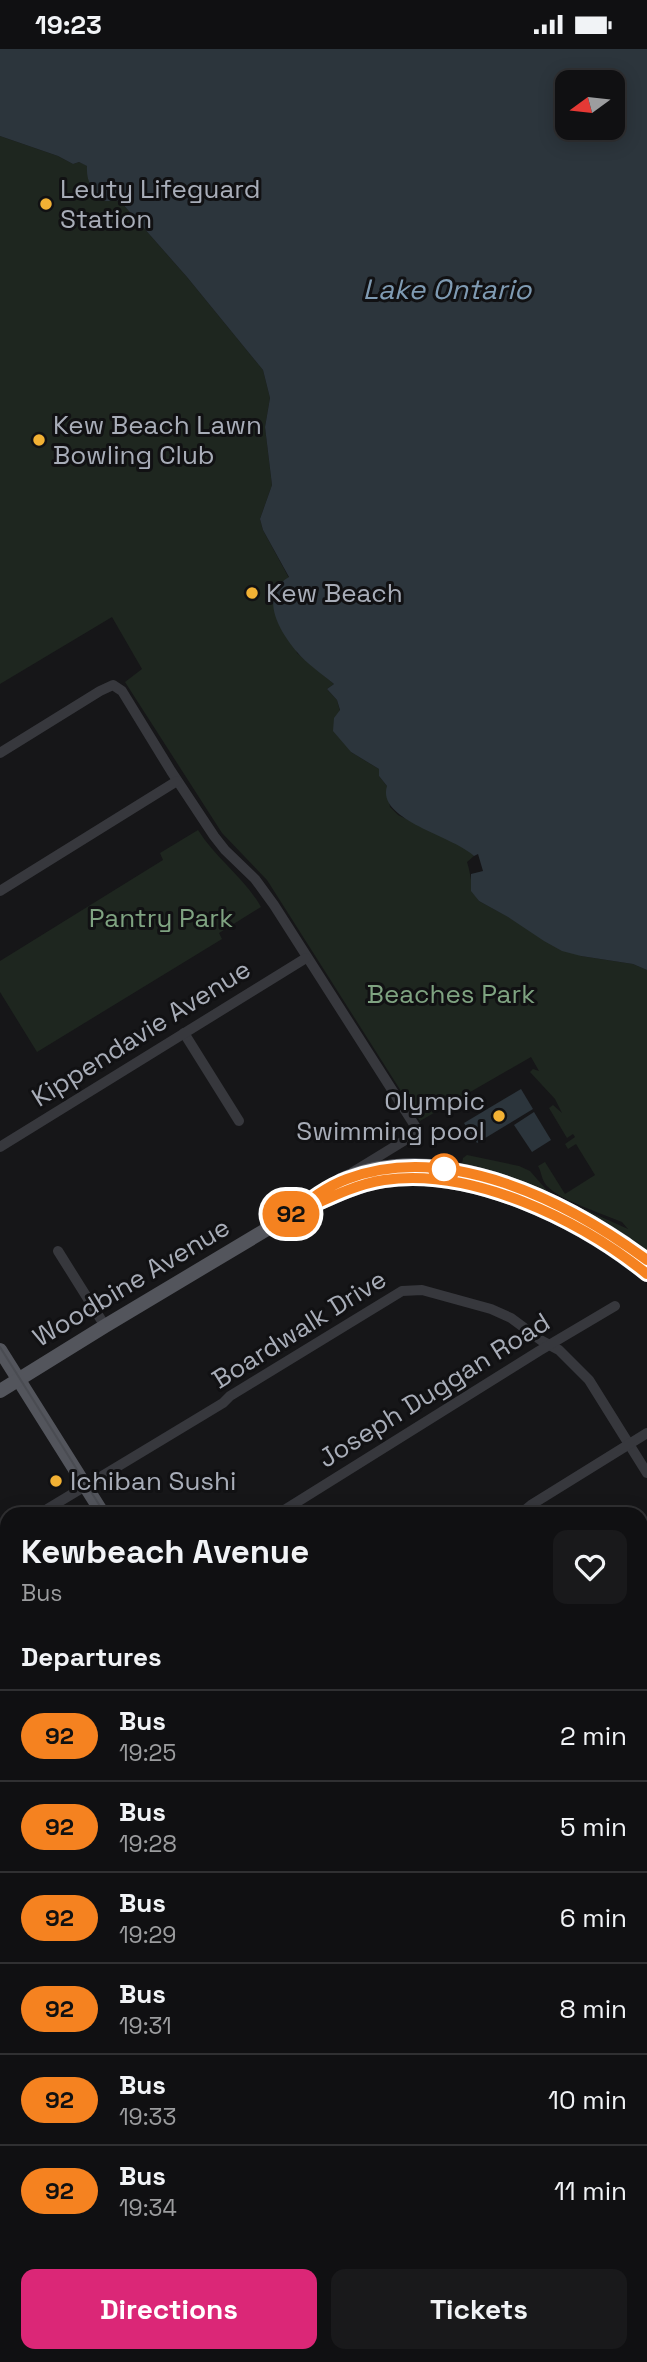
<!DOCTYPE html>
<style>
:root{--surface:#101012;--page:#19191b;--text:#f1f3f6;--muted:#9c9d9f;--line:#303032;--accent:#db2777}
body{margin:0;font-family:"Space Grotesk",sans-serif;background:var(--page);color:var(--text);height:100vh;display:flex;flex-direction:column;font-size:26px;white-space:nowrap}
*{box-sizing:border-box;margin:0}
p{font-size:23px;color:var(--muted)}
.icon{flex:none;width:38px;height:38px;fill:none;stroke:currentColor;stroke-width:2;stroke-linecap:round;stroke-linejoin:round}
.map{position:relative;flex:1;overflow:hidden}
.sheet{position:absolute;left:0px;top:1458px;width:648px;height:856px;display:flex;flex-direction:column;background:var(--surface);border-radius:21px 21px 0 0;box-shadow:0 4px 18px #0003,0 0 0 2px var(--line)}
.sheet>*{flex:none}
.badge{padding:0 14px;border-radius:23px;font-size:24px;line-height:46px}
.needle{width:46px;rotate:255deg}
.controls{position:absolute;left:555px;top:21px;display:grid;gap:14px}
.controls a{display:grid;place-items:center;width:70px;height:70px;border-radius:14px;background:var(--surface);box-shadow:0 4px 18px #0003,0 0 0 2px var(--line);font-size:35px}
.map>.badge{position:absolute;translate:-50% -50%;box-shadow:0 0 0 4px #fff}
h2{padding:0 21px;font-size:26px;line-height:63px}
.round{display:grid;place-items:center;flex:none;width:74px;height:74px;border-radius:14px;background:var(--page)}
.summary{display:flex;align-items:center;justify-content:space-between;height:119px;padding:0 21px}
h1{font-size:33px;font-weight:600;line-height:52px}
.button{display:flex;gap:14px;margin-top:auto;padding:14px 21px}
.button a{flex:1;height:80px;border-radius:14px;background:var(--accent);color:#fff;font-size:28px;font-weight:600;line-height:80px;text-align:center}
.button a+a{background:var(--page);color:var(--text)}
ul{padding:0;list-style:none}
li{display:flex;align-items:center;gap:21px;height:91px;padding:0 21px;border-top:2px solid var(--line)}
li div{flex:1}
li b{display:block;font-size:26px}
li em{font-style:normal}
li .badge{min-width:77px;font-weight:700;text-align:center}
.status{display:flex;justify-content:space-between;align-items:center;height:49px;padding:0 35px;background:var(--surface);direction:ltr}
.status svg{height:19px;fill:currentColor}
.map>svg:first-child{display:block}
</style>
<div class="status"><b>19:23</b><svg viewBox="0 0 49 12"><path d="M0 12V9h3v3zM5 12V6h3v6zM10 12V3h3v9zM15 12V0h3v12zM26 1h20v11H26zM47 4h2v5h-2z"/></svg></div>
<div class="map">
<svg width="647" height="2313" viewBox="0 0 647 2313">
<rect width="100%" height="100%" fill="#161618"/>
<g fill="#1e261f">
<path d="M0,87L58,107L73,115L79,113L88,117C86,133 93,141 104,151L120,152L187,228L263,321L270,349L265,378L272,436L260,470L263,481L289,529L277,539L297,604L334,635L327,640L337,651L351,703L379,720V727L387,737L390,758L398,766L465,798L474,807L467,813C472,828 470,839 479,852L581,907L633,915L647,921V1206L621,1187L462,1115L463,1109L467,1106L519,1117L530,1122L550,1145L628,1180L622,1173C603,1165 560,1151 547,1137C541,1130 542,1124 538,1117L545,1113L565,1145L595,1126L576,1095L568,1100L565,1095L575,1088L573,1085L567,1089L549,1059L553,1056L562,1064L555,1050L530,1023L533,1020L539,1022L531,1008L420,1072L267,831L222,784L125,633L142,620L112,568L0,635Z"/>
<path d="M198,781C216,810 244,828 261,858L219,884L222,890L37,1003L0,943V912L163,811L160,804Z"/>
<polygon points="647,1679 647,1829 641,1833 640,1683"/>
</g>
<g fill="#2c353c" fill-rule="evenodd">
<path d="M0,0H647V921L633,915L581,907L562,902L544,892L508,868L479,852L471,842V825L483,822L478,805L474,807C454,787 376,771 387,737L379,727V720L351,703L333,682L334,669L340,661L337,651L327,640L334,635C322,625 307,615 297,603C279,582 258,546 289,528L263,481L260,470L272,436L265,378L270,349L263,321L187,228L120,152H104C92,142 86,132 87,117L79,113L73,115L58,107L0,87ZM612,33V79H567V33Z"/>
<polygon points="521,1040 533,1060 477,1094 464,1074"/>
<polygon points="534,1063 551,1091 532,1103 514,1076"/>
</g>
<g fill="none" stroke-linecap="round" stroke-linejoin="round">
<g stroke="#37383d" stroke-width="10">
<polyline points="0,704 100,642 113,636 122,642 171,722 214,787 225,801 255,830 274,856 417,1080 415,1085 353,1123"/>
<polyline points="0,842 177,732"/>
<polyline points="184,984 239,1072"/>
<polyline points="0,1098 306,909"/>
<polyline points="58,1202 105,1277"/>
<polyline points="39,1465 223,1354 230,1347 402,1242 422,1241 491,1260 511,1269 542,1292 559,1301 589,1331 647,1424"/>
<polyline points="278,1465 539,1302 615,1257"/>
<polyline points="520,1465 531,1456 647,1384"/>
<polyline points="0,1489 7,1485"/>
<polyline points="640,1536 647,1532"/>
<polyline points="0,1636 7,1632"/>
<polyline points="640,1676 647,1672"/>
<polyline points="0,1777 5,1781 7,1791"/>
<polyline points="0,1865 7,1793"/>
<polyline points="0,1928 7,1951"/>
<polyline points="640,2155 647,2154"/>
<polyline points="0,2156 7,2151"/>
<polyline points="0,2293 7,2303"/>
<polyline points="9,2306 14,2313"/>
<polyline points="195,2306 203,2313"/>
<polyline points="221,2306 223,2313"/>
<polyline points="349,2306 353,2313"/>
<polyline points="484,2306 488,2313"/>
<polyline points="74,2313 78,2306"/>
</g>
<g stroke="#53555c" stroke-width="14">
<polyline points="0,1301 103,1465"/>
<polyline points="0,1342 105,1277 289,1167 333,1136"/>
<polyline points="0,1923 7,1923"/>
<polyline points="640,2083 647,2093"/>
<polyline points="633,2306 637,2313"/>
</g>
<g stroke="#63666e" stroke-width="16">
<path d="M341,1132C433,1091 548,1144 625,1195"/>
<path d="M289,1167C320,1154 351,1136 384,1131C473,1118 579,1171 647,1225"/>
</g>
<g stroke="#4a4c52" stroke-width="2">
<polyline points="0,1298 105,1465"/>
<polyline points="0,1921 7,1921"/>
<polyline points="635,2306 639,2313"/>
</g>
</g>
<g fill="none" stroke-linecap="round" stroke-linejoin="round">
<g stroke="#fff" stroke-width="16">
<path id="line" d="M647,1211C567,1152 448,1092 347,1130C325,1138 307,1153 289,1167C320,1154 351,1136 384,1131C472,1118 580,1171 647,1225"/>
</g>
<use href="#line" stroke="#f58220" stroke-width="10"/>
</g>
<g fill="#f2b134" stroke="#111113" stroke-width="2.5">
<circle cx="46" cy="155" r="7"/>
<circle cx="39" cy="391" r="7"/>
<circle cx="252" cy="544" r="7"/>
<circle cx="499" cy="1067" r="7"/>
<circle cx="56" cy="1432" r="7"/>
</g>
<circle fill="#fff" stroke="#f58220" stroke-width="3.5" cx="444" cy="1120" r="14"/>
<g text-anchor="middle" stroke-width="6" stroke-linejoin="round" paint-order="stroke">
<g font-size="26" fill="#a8adb8" stroke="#111113" text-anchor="start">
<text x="60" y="149">Leuty Lifeguard<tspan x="60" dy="30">Station</tspan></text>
<text x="53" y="385">Kew Beach Lawn<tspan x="53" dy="30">Bowling Club</tspan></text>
<text x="266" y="553">Kew Beach</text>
<text x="485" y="1061" text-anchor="end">Olympic<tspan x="485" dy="30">Swimming pool</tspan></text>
<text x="70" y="1441">Ichiban Sushi</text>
</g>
<g font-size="26" fill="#7fa381" stroke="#111113">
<text x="161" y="878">Pantry Park</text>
<text x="451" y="954">Beaches Park</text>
</g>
<g font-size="26" fill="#a8adb8" stroke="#111113">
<text transform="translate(141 984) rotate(-32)" y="9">Kippendavie Avenue</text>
<text transform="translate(131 1233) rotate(-31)" y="9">Woodbine Avenue</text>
<text transform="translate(299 1280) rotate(-32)" y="9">Boardwalk Drive</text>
<text transform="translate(434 1341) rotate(-32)" y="9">Joseph Duggan Road</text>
</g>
<g font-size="28" font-style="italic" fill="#7f9bb3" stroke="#111113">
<text x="447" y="250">Lake Ontario</text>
</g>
</g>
</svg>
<div class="controls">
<a><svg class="needle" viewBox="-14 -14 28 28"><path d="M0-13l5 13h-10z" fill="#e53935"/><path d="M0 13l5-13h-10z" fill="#9c9d9f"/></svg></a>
</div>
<b class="badge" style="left:291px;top:1165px;background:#f58220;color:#111">92</b>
<section class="sheet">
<div class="summary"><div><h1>Kewbeach Avenue</h1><p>Bus</p></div><a class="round"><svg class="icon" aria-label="heart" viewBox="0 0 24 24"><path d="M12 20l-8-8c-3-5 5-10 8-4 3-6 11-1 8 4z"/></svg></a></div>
<h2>Departures</h2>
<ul>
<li><span class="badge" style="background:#f58220;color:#111">92</span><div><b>Bus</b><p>19:25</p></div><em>2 min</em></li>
<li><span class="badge" style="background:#f58220;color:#111">92</span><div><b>Bus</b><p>19:28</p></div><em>5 min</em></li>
<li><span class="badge" style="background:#f58220;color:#111">92</span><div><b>Bus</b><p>19:29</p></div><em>6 min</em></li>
<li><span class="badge" style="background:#f58220;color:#111">92</span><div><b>Bus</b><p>19:31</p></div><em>8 min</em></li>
<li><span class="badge" style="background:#f58220;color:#111">92</span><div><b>Bus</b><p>19:33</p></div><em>10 min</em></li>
<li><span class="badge" style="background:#f58220;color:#111">92</span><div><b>Bus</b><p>19:34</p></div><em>11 min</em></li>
</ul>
<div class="button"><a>Directions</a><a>Tickets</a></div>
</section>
</div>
